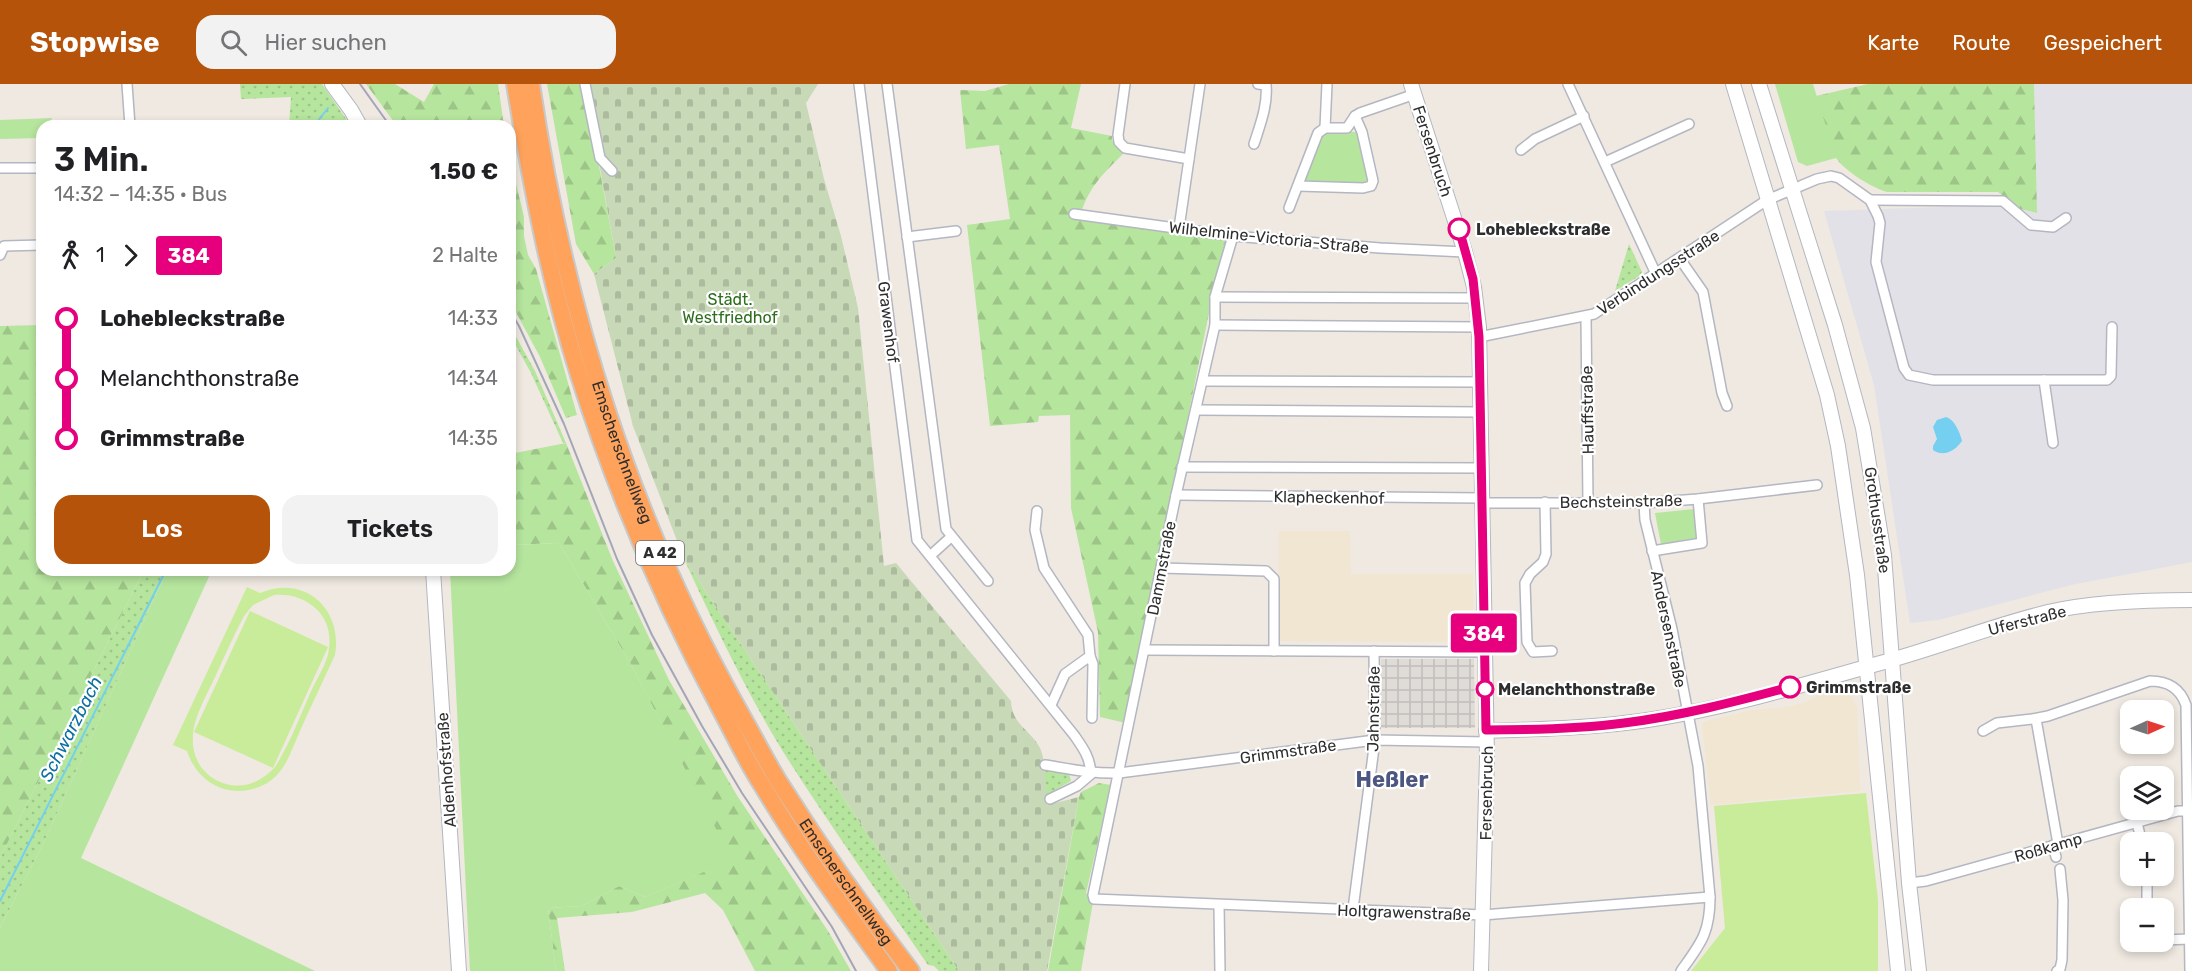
<!DOCTYPE html>
<html lang="de">
<meta charset="utf-8">
<style>
:root{--surface:#fff;--page:#f2f2f2;--text:#202124;--muted:#757577;--accent:#b45309}
body{margin:0;font-family:Rubik,sans-serif;background:var(--page);color:var(--text);height:100vh;display:flex;flex-direction:column;font-size:22px;white-space:nowrap}
*{box-sizing:border-box;margin:0}
p{font-size:20px;color:var(--muted)}
.icon{flex:none;width:33px;height:33px;fill:none;stroke:currentColor;stroke-width:2;stroke-linecap:round;stroke-linejoin:round}
.map{position:relative;flex:1;overflow:hidden}
.details{position:absolute;left:36px;top:36px;width:480px;height:456px;display:flex;flex-direction:column;background:var(--surface);border-radius:18px;box-shadow:0 3px 9px #0003}
.details>*{flex:none}
.badge{padding:0 12px;border-radius:4px;font-size:21px;line-height:39px}
.needle{width:39px;rotate:87deg}
.buttons{position:absolute;left:2120px;top:616px;display:grid;gap:12px}
.buttons a{display:grid;place-items:center;width:54px;height:54px;border-radius:12px;background:var(--surface);box-shadow:0 3px 9px #0003;font-size:30px}
.map>.badge{position:absolute;translate:-50% -50%;box-shadow:0 0 0 3px #fff}
.legs{display:flex;align-items:center;gap:9px;height:66px;padding:0 18px;font-size:20px}
.legs p{margin-inline-start:auto}
.summary{display:flex;align-items:center;justify-content:space-between;height:102px;padding:0 18px}
h1{font-size:33px;font-weight:600;line-height:45px}
.button{display:flex;gap:12px;margin-top:auto;padding:12px 18px}
.button a{flex:1;height:69px;border-radius:18px;background:var(--accent);color:#fff;font-size:24px;font-weight:600;line-height:69px;text-align:center}
.button a+a{background:var(--page);color:var(--text)}
ul{padding:0 18px;list-style:none}
li{display:flex;align-items:center;gap:21px;height:60px;font-size:22px}
li i{display:grid;place-items:center;width:9px;height:100%;margin:0 8px;background:currentColor}
li i::after{content:'';width:15px;height:15px;margin:-8px;border:4px solid;border-radius:50%;background:var(--surface)}
li p{margin-inline-start:auto}
li:first-child i{background:linear-gradient(#0000 50%,currentColor 0)}
li:last-child i{background:linear-gradient(currentColor 50%,#0000 0)}
header{display:flex;align-items:center;gap:36px;box-sizing:border-box;height:84px;padding:0 30px;background:var(--accent);color:#fff}
header strong{font-size:28px}
nav{display:flex;gap:33px;margin-inline-start:auto;font-size:21px}
.search{width:420px;height:54px;background:var(--page);display:flex;align-items:center;gap:15px;box-sizing:border-box;padding:0 21px;border-radius:18px;color:var(--muted);font-size:22px}
.map>svg:first-child{display:block}
</style>
<header>
<strong>Stopwise</strong>
<div class="search"><svg class="icon" aria-label="search" viewBox="0 0 24 24"><circle cx="10" cy="10" r="6"/><path d="M15 15l6 6"/></svg>Hier suchen</div>
<nav><a>Karte</a><a>Route</a><a>Gespeichert</a></nav>
</header>
<div class="map">
<svg width="2192" height="887" viewBox="0 0 2192 887">
<defs>
<pattern id="grass-dots" width="8" height="8" patternUnits="userSpaceOnUse" patternTransform="scale(1.5)"><rect width="8" height="8" fill="#b6e59e"/><path d="M2 2h.1M6 6h.1" fill="none" stroke="#9dc588" stroke-width="1.8" stroke-linecap="round"/></pattern>
<pattern id="forest-firs" width="22" height="20" patternUnits="userSpaceOnUse" patternTransform="scale(1.5)"><rect width="22" height="20" fill="#b6e59e"/><path d="M5 1l3.5 6h-7zM16 11l3.5 6h-7z" fill="#9dc588"/></pattern>
<pattern id="cemetery-stones" width="16" height="16" patternUnits="userSpaceOnUse" patternTransform="scale(1.5)"><rect width="16" height="16" fill="#c8d9b8"/><path d="M2 7V4a2 2 0 0 1 4 0v3zM10 15v-3a2 2 0 0 1 4 0v3z" fill="#acbb9e"/></pattern>
<pattern id="plaza-grid" width="8" height="8" patternUnits="userSpaceOnUse" patternTransform="scale(1.5)"><rect width="8" height="8" fill="#dfdcd8"/><path d="M0 4h8M4 0v8" fill="none" stroke="#c0bdba"/></pattern>
</defs>
<rect width="100%" height="100%" fill="#efe9e1"/>
<polygon fill="#e3e1e8" points="2034,0 2192,0 2192,478 2071,501 1939,536 1910,539 1874,301 1824,127 2003,121 2036,129"/>
<g fill="#f0e6d1">
<polygon points="1279,447 1350,447 1351,490 1473,490 1473,558 1278,557"/>
<polygon points="1840,606 1850,610 1857,623 1860,707 1711,721 1702,640 1706,637 1753,626 1780,624 1804,619 1823,609"/>
</g>
<g fill="url(#grass-dots)">
<polygon points="240,0 322,0 351,42 289,42 291,13 241,15"/>
<polygon points="1629,160 1642,188 1639,192 1615,207"/>
<polygon points="510,242 535,287 566,359 563,359 531,289 510,251"/>
<path d="M684,475L959,887H939L934,882L928,881C879,810 828,739 782,666C745,605 714,540 684,475Z"/>
<polygon points="144,486 167,486 44,758 0,844 0,774"/>
<polygon points="1043,685 1069,689 1071,697 1046,711"/>
</g>
<g fill="url(#forest-firs)">
<polygon points="366,0 395,0 424,18 434,0 498,0 504,42 397,42"/>
<polygon points="547,0 584,0 616,174 594,190 576,160"/>
<path d="M1009,0H1081L1071,44L1112,52V56L1120,67L1125,68C1101,92 1089,102 1079,135L1212,155H1226L1208,234L1126,639L1100,633L1098,548L1071,424L1070,331L1039,332L1038,338L990,342L967,141L1010,135L999,61L966,65L960,6L985,7Z"/>
<path d="M1868,0H2034L2037,129L2020,125L1998,108H1887C1871,103 1846,88 1836,74C1830,65 1821,25 1816,12Z"/>
<polygon points="510,75 524,133 524,152 528,171 536,185 577,331 566,334 540,273 510,217"/>
<polygon points="42,241 42,486 144,486 0,774 0,242"/>
<polygon points="566,359 613,477 669,596 738,713 828,847 851,887 755,887 723,826 705,809 632,828 557,834 565,887 556,887 548,824 582,822 619,802 645,813 731,776 633,584 559,459 510,461 510,422 515,420 510,386 510,370"/>
<polygon points="1099,699 1111,701 1086,809 1093,818 1081,887 1048,887 1079,713 1081,708"/>
</g>
<path fill="url(#cemetery-stones)" d="M585,0H818L806,19L824,95L841,152L858,224L884,482L896,479L1011,617C1012,641 1030,645 1040,664C1047,680 1045,704 1047,721L1079,713L1047,887H959L684,475L633,342L594,190L616,174Z"/>
<g fill="#b6e59e">
<polygon points="1775,0 1813,0 1836,74 1807,82 1798,78"/>
<polygon points="52,34 50,42 42,42 42,54 0,55 0,36"/>
<polygon points="1325,48 1357,48 1371,97 1369,100 1308,100 1302,97 1320,51"/>
<polygon points="1694,425 1697,454 1661,460 1655,429"/>
<polygon points="559,459 633,584 732,776 645,813 619,802 582,822 548,824 556,887 470,887 450,486 510,486 510,461"/>
<polygon points="167,486 212,486 81,774 315,887 0,887 0,844 44,758"/>
</g>
<g fill="#c9ec9a" fill-rule="evenodd">
<path d="M247,503L260,509C305,490 343,525 335,571C323,597 311,622 300,647C293,662 288,680 276,692C263,705 242,710 224,705C205,699 193,685 187,667L173,661ZM274,511C305,508 334,530 329,564C328,577 319,591 313,603C301,629 291,658 275,683C262,697 246,705 226,700C214,697 203,688 198,678C183,648 204,618 216,591C225,571 234,551 244,532L253,521Z"/>
<polygon points="250,527 328,563 273,684 194,648"/>
<polygon points="1866,709 1878,816 1878,887 1691,887 1725,844 1714,722"/>
</g>
<polygon fill="url(#plaza-grid)" points="1381,575 1474,575 1475,644 1381,644"/>
<path fill="#75cff0" d="M1946,333C1954,335 1960,348 1962,357C1956,366 1944,374 1933,366V362L1937,355L1933,343L1937,336Z"/>
<g fill="none" stroke-linecap="round" stroke-linejoin="round">
<g stroke="#75cff0" stroke-width="2">
<polyline points="314,42 328,24"/>
<polyline points="0,817 166,486"/>
</g>
<g stroke="#b4b7c1" stroke-width="12">
<g id="street">
<polyline points="127,0 130,42"/>
<polyline points="585,0 600,74 612,87"/>
<path d="M859,0L917,456L1074,651C1083,664 1090,673 1091,690"/>
<polyline points="887,0 946,445 988,497"/>
<polyline points="1125,0 1118,51 1119,58 1125,64 1189,75 1179,144"/>
<polyline points="1568,0 1656,190"/>
<polyline points="1325,44 1327,0"/>
<path d="M1254,60C1260,41 1268,21 1266,1L1258,0"/>
<polyline points="1521,66 1535,55 1584,32"/>
<polyline points="1189,75 1200,0"/>
<polyline points="1605,78 1689,40"/>
<polyline points="0,84 42,84"/>
<polyline points="1298,102 1363,104 1371,102 1373,97 1362,48 1355,32"/>
<polyline points="1870,116 2003,117 2031,141 2053,143 2066,134"/>
<polyline points="1289,124 1318,49 1325,44 1347,44 1355,32 1360,29 1415,10"/>
<polyline points="1074,130 1233,152 1380,164 1465,168"/>
<polyline points="1233,152 1215,213 1215,241 1176,411 1093,811 1094,815 1483,831 1710,813"/>
<polyline points="907,153 956,147"/>
<polyline points="0,171 4,162 42,161"/>
<polyline points="1680,175 1703,208 1722,309 1727,322"/>
<polyline points="1215,213 1476,214"/>
<polyline points="1586,233 1588,419"/>
<polyline points="1215,241 1479,243"/>
<polyline points="1479,253 1594,230 1767,116 1817,95 1831,92 1839,94 1870,116 1878,132 1880,139 1876,178 1904,284 1909,291 1933,296 2107,296 2111,292 2112,243"/>
<polyline points="2044,296 2053,359"/>
<polyline points="1203,297 1480,298"/>
<polyline points="1196,326 1480,328"/>
<polyline points="1182,383 1481,384"/>
<polyline points="1176,411 1481,414"/>
<polyline points="1545,418 1546,470 1543,478 1530,490 1525,499 1527,558 1533,568 1552,567"/>
<polyline points="1481,419 1644,419 1698,415 1817,401"/>
<path d="M1644,419L1645,436L1672,545L1698,682L1710,813C1710,849 1701,859 1681,887"/>
<polyline points="1037,427 1035,446 1044,484 1088,551 1090,572 1065,590 1051,621"/>
<polyline points="1652,467 1702,459 1698,415"/>
<polyline points="931,471 951,453"/>
<polyline points="1161,484 1266,487 1274,495 1274,567"/>
<polyline points="1145,566 1485,568"/>
<polyline points="1090,572 1093,580 1092,634"/>
<polyline points="2036,635 2058,760"/>
<path d="M1983,647L1997,639L2032,635L2048,632L2150,597C2168,597 2180,604 2186,621L2190,887"/>
<path d="M1045,681C1070,685 1094,690 1119,689L1375,656L1487,658"/>
<polyline points="1050,715 1077,702 1091,690"/>
<polyline points="2137,739 2142,759"/>
<polyline points="2053,761 2056,773"/>
<polyline points="2147,792 2147,825"/>
<polyline points="1909,799 1926,797 2178,727 2187,727"/>
<polyline points="1219,821 1220,887"/>
<polyline points="1353,825 1375,656 1374,567"/>
<polyline points="2163,856 2189,855"/>
<polyline points="2057,887 2060,885 2062,876 2063,816 2060,785"/>
</g>
</g>
<g stroke="#b4b7c1" stroke-width="16">
<g id="secondary">
<polyline points="332,0 351,26 360,42"/>
<polyline points="1411,0 1465,168 1474,203 1479,243 1487,673 1481,887"/>
<polyline points="1733,0 1827,311 1838,362 1857,491 1898,887"/>
<polyline points="1759,0 1835,241 1863,344 1884,471 1909,799 1919,887"/>
<polyline points="433,486 459,887"/>
<path d="M1486,647C1542,645 1598,644 1654,635C1734,622 1813,598 1891,576C1944,561 1995,541 2048,528C2091,518 2147,516 2192,516"/>
</g>
</g>
<g stroke="#c9c9c9" stroke-width="20">
<g id="highway">
<path d="M515,0C531,98 549,196 579,291C616,408 664,520 722,628C735,652 747,678 762,701C800,765 845,826 889,887"/>
<path id="s1" d="M531,0C565,228 629,432 743,634C755,655 766,677 779,698C820,763 864,826 911,887"/>
</g>
</g>
<use href="#street" stroke="#fff" stroke-width="9"/>
<use href="#secondary" stroke="#fff" stroke-width="14"/>
<use href="#highway" stroke="#ffa35c" stroke-width="16"/>
<g stroke="#a3a6b8" stroke-width="2">
<polyline points="360,0 390,42"/>
<polyline points="510,227 519,242 564,340 617,475 652,551 702,642 742,709 832,843 856,887"/>
</g>
</g>
<g fill="none" stroke-linecap="round" stroke-linejoin="round">
<g stroke="#fff" stroke-width="14">
<path id="line-1" d="M1459,145L1473,195L1479,253L1486,646C1532,646 1578,645 1624,639C1680,632 1735,618 1790,603"/>
</g>
<use href="#line-1" stroke="#e6007e" stroke-width="9"/>
</g>
<g fill="#fff" stroke="#e6007e" stroke-width="3">
<circle cx="1459" cy="145" r="10"/>
<circle cx="1790" cy="603" r="10"/>
<circle cx="1485" cy="605" r="8"/>
</g>
<g text-anchor="middle" stroke-width="4.5" stroke-linejoin="round" paint-order="stroke">
<rect fill="#fff" stroke="#6d6d6d" stroke-width="1.5" x="636" y="457" width="48" height="24" rx="4.5"/>
<g font-size="15" font-weight="bold" fill="#2e2e2e">
<text x="660" y="474">A 42</text>
</g>
<g font-size="16" fill="#2e2e2e" stroke="#fff">
<text transform="translate(1433 67) rotate(72)" y="6">Fersenbruch</text>
<text transform="translate(1269 153) rotate(6)" y="6">Wilhelmine-Victoria-Straße</text>
<text transform="translate(1658 188) rotate(-33)" y="6">Verbindungsstraße</text>
<text transform="translate(889 238) rotate(83)" y="6">Grawenhof</text>
<text transform="translate(1587 326) rotate(-91)" y="6">Hauffstraße</text>
<text dy="6" stroke="none"><textPath href="#s1" startOffset="380">Emscherschnellweg</textPath></text>
<text transform="translate(1329 413) rotate(1)" y="6">Klapheckenhof</text>
<text transform="translate(1621 417) rotate(-1)" y="6">Bechsteinstraße</text>
<text transform="translate(1878 436) rotate(82)" y="6">Grothusstraße</text>
<text transform="translate(1161 484) rotate(-79)" y="6">Dammstraße</text>
<text transform="translate(2027 536) rotate(-14)" y="6">Uferstraße</text>
<text transform="translate(1669 545) rotate(78)" y="6">Andersenstraße</text>
<text transform="translate(1373 625) rotate(-89)" y="6">Jahnstraße</text>
<text transform="translate(1288 667) rotate(-8)" y="6">Grimmstraße</text>
<text transform="translate(446 686) rotate(-94)" y="6">Aldenhofstraße</text>
<text transform="translate(1486 709) rotate(-89)" y="6">Fersenbruch</text>
<text transform="translate(2048 763) rotate(-16)" y="6">Roßkamp</text>
<text dy="6" stroke="none"><textPath href="#s1" startOffset="866">Emscherschnellweg</textPath></text>
<text transform="translate(1404 828) rotate(2)" y="6">Holtgrawenstraße</text>
</g>
<g font-size="16" font-weight="bold" fill="#2e2e2e" stroke="#fff" text-anchor="start">
<text x="1476" y="151">Lohebleckstraße</text>
<text x="1806" y="609">Grimmstraße</text>
<text x="1498" y="611">Melanchthonstraße</text>
</g>
<g font-size="16" fill="#2c6e1b" stroke="#fff">
<text x="730" y="221">Städt.<tspan x="730" dy="18">Westfriedhof</tspan></text>
</g>
<g font-size="18" font-style="italic" fill="#0d6fa3" stroke="#fff">
<text transform="translate(71 645) rotate(-63)" y="6">Schwarzbach</text>
</g>
<g font-size="22" font-weight="bold" fill="#4d5680" stroke="#fff">
<text x="1392" y="703">Heßler</text>
</g>
</g>
</svg>
<div class="buttons">
<a><svg class="needle" viewBox="-14 -14 28 28"><path d="M0-13l5 13h-10z" fill="#e53935"/><path d="M0 13l5-13h-10z" fill="#757577"/></svg></a>
<a><svg class="icon" aria-label="layers" viewBox="0 0 24 24"><path d="M12 4l9 5-9 5-9-5zM3 14l9 5 9-5"/></svg></a>
<a>+</a>
<a>−</a>
</div>
<b class="badge" style="left:1484px;top:549px;background:#e6007e;color:#fff">384</b>
<section class="details">
<div class="summary"><div><h1>3 Min.</h1><p>14:32 – 14:35 · Bus</p></div><b>1.50 €</b></div>
<div class="legs"><svg class="icon" aria-label="walk" viewBox="0 0 24 24"><circle cx="13" cy="4" r="2"/><path d="M13 8l-2 6 4 7M11 14l-3 7M7 12l3-4h3l4 4"/></svg>1<svg class="icon" aria-label="forward" viewBox="0 0 24 24"><path d="M9 5l7 7-7 7"/></svg><b class="badge" style="background:#e6007e;color:#fff">384</b><p>2 Halte</p></div>
<ul>
<li><i style="color:#e6007e"></i><b>Lohebleckstraße</b><p>14:33</p></li>
<li><i style="color:#e6007e"></i><span>Melanchthonstraße</span><p>14:34</p></li>
<li><i style="color:#e6007e"></i><b>Grimmstraße</b><p>14:35</p></li>
</ul>
<div class="button"><a>Los</a><a>Tickets</a></div>
</section>
</div>
